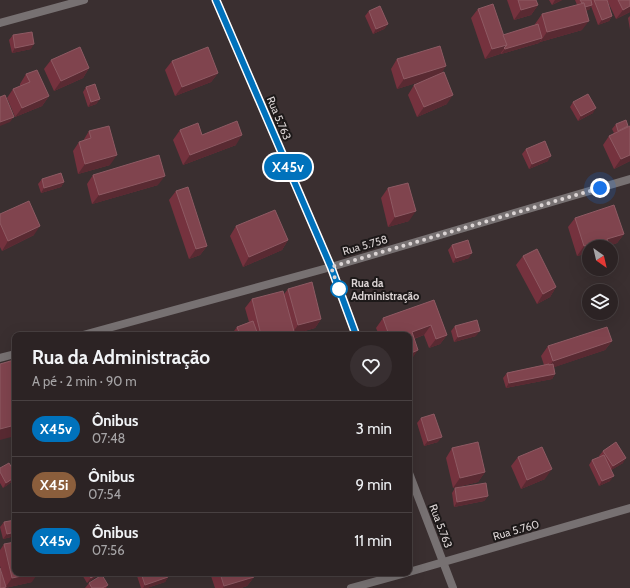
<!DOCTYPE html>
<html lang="pt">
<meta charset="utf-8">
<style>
:root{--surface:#2c2324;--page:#382f31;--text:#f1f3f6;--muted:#a6a4a6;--line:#484041}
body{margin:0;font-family:Cabin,sans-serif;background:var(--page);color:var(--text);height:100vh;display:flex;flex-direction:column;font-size:15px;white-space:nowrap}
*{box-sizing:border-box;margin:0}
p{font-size:13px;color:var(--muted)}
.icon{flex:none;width:22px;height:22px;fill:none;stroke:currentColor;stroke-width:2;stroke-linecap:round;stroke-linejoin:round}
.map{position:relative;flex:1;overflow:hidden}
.sheet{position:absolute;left:12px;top:332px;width:400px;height:244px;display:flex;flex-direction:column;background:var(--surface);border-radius:8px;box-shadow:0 4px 16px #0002,0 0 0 1px var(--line)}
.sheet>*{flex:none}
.badge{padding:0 8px;border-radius:13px;font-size:14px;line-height:26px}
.needle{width:26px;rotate:146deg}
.controls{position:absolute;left:582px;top:240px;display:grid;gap:8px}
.controls a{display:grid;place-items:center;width:36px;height:36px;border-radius:50%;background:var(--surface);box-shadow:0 4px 16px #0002,0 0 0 1px var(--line);font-size:20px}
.you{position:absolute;width:20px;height:20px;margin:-10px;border:3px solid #fff;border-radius:50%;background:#1a73e8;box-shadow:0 0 0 6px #1a73e833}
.map>.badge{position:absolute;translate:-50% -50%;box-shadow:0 0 0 2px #fff}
.round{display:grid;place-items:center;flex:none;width:42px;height:42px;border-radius:21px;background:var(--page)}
.headline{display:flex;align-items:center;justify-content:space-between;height:68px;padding:0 20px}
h1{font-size:19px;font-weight:700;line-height:30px}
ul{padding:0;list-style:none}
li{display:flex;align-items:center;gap:12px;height:56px;padding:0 20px;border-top:1px solid var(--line)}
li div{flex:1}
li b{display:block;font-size:15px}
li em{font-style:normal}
li .badge{min-width:44px;font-weight:700;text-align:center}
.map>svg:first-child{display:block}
</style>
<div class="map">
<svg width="630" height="588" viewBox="0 0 630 588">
<rect width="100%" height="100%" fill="#3a2f30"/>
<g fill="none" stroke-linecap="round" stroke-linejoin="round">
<g stroke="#777172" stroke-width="8">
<polyline points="216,0 331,267 356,335"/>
<polyline points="0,23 84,0"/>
<polyline points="83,335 331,267 630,179"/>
<polyline points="0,358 15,354"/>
<polyline points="409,473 453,588"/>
<polyline points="409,572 630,508"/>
<polyline points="351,588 406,573"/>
</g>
</g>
<g fill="#75323e">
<polygon points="507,0 536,0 538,5 531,15 514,20"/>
<polygon points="549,0 562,0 552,5"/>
<polygon points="575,0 630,0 630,12 616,19 607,0 612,16 609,21 598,25 591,6 589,10 586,10 582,30 540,42 540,41 539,43 501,54 501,53 500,54 485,59 471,18 478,9 503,35 536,25 535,24 542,14 577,5"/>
<polygon points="369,11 388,24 384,29 373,34 365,16"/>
<polygon points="630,16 630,30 628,18"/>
<polygon points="13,35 31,49 12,53 9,40"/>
<polygon points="397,59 441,74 447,104 417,117 408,95 414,85 428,79 397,89 391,69"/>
<polygon points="51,60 89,68 83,78 54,91 44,69"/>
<polygon points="172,61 218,73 211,82 175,96 165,70"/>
<polygon points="26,74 49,96 42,106 15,117 7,98 13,89 20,86 20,84"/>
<polygon points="86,87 100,99 96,104 88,107 83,92"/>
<polygon points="573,102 593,113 578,121 570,107"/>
<polygon points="616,124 628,126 630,161 614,169 603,145 609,136 614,133 612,129"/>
<polygon points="180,130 202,135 236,145 183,165 173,140"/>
<polygon points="89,131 110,165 78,174 73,151 79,142 83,141"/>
<polygon points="526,149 548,161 529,169 522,154"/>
<polygon points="93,175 158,185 92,204 87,184"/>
<polygon points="42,179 64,182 61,187 41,193 38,184"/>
<polygon points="388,188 409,221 388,227 381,198"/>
<polygon points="176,191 207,246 200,255 189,259 169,200"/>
<polygon points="0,214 34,235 2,251 0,247"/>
<polygon points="575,218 624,234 617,243 609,246 610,247 589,247 589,262 588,263 585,254 577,256 568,227"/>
<polygon points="236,226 288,240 282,250 243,267 230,236"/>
<polygon points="452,245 469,258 453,263 448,250"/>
<polygon points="523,256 556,287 550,297 537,304 516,265"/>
<polygon points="288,289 321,319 315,328 294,334 295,335 231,335 237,327 249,322 245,308 252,299 284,294"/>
<polygon points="434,300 447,335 440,344 429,348 424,335 414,339 411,360 409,361 409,335 379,335 376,328 383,318"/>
<polygon points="455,326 476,336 454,342 451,331"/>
<polygon points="612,341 605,350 554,367 555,374 552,379 506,388 503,378 507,373 544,365 541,356 548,346"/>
<polygon points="421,418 438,442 424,446 417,423"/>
<polygon points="452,448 485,472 478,482 453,488 446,458"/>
<polygon points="603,451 623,463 611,470 610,481 599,486 589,465 592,460 600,457 599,456"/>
<polygon points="518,457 545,479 521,489 511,466"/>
<polygon points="0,468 15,473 15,479 13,481 3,488 0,483"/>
<polygon points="455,488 488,496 484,501 454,507 452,493"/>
<polygon points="4,522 15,536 3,539 0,527"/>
<polygon points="4,544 32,582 5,588 0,588 2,574 0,566 0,550"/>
<polygon points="44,573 52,573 45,576"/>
<polygon points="81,573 100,573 97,576 87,583"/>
<polygon points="136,573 167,573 168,577 165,582 147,588 141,588"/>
<polygon points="210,573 252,573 254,577 247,586 241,588 215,588"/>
<polygon points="89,583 108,585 106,588 85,588"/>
</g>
<g fill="#592a32">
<polygon points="555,0 562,0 552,5"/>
<polygon points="538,5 531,15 514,20 521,10"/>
<polygon points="592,5 589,10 579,12 583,7"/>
<polygon points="630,6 630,12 616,19 623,10"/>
<polygon points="612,16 609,21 598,25 602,20"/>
<polygon points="589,21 582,30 540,42 547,32"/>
<polygon points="388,24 384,29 373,34 376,29"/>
<polygon points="542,38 539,43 501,54 505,49"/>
<polygon points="34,44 31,49 12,53 15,48"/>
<polygon points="507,45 500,54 485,59 492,49"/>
<polygon points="446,66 440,76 397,89 404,79"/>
<polygon points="89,68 83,78 54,91 61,81"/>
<polygon points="218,73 211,82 175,96 182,87"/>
<polygon points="453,95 447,104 417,117 424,107"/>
<polygon points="49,96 42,106 15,117 22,108"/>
<polygon points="100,99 96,104 88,107 91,102"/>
<polygon points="596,108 593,113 578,121 581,116"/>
<polygon points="14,117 10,122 0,126 0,122"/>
<polygon points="242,135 236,145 183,165 190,155"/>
<polygon points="117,155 110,165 78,174 85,164"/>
<polygon points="630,155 630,161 614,169 621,159"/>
<polygon points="551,156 548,161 529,169 532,164"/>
<polygon points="165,176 158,185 92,204 99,195"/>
<polygon points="64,182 61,187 41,193 44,188"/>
<polygon points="416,211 409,221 388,227 395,217"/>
<polygon points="40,226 34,235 2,251 8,241"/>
<polygon points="624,234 617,243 606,247 607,239"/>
<polygon points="288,240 282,250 243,267 249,257"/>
<polygon points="592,244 590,247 589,247 589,248 585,254 577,256 584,246"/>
<polygon points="207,246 200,255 189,259 196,249"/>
<polygon points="472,253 469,258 453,263 456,258"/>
<polygon points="556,287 550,297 537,304 543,294"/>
<polygon points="321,319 315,328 291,335 298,325"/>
<polygon points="431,325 424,335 409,340 412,332"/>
<polygon points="480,331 476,336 454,342 458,337"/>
<polygon points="447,335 440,344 429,348 436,339"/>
<polygon points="612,341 605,350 546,370 553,361"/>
<polygon points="418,350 411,360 409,361 409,354"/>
<polygon points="555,374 552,379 506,388 509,383"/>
<polygon points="15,425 15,436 0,440 0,429"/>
<polygon points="442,437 438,442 424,446 428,441"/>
<polygon points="626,458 623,463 610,471 613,466"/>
<polygon points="552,469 545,479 521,489 527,480"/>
<polygon points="485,472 478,482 453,488 460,478"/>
<polygon points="614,476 610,481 599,486 602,481"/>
<polygon points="15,477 15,479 13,481 3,488 6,483"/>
<polygon points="488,496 484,501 454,507 457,502"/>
<polygon points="15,532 15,536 3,539 7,534"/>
<polygon points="35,573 38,573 32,582 5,588 12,578"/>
<polygon points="48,573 52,573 45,576"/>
<polygon points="98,573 100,573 97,576 87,583 91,578"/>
<polygon points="168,577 165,582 147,588 143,588 145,585"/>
<polygon points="254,577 247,586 241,588 223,588 224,586"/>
</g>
<g fill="#80444e" stroke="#8e5a63">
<polygon points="518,0 536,0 538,5 521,10"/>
<polygon points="580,0 591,0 592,5 585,7 584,3 582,3"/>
<polygon points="594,0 607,0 612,16 602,20"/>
<polygon points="618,0 630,0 630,6 623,10"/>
<polygon points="584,3 589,21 547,32 542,14"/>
<polygon points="493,4 507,45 492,49 478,9"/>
<polygon points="380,6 388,24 376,29 369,11"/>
<polygon points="538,24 542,38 505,49 504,48 507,45 503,35"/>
<polygon points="32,32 34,44 15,48 13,35"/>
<polygon points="440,46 446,66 404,79 397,59"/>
<polygon points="80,47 89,68 61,81 51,60"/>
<polygon points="208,47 218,73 182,87 172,61"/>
<polygon points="37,70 49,96 22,108 13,89 30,82 26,74"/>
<polygon points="444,72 453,95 424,107 414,85"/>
<polygon points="95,84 100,99 91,102 86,87"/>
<polygon points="588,94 596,108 581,116 573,102"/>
<polygon points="5,95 14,117 0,122 0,97"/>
<polygon points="626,120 628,126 618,131 616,124"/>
<polygon points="237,121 242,135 190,155 180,130 198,123 202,135"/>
<polygon points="109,126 117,155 85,164 79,142 91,138 89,131"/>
<polygon points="630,126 630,155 621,159 609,136"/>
<polygon points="545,141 551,156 532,164 526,149"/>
<polygon points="159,155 165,176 99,195 93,175"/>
<polygon points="61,173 64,182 44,188 42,179"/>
<polygon points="408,183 416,211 395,217 388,188"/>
<polygon points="188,187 207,246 196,249 176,191"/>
<polygon points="29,201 40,226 8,241 0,223 0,214"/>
<polygon points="614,205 624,234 607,239 610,247 593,247 592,244 584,246 575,218"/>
<polygon points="275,210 288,240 249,257 236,226"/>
<polygon points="468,240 472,253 456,258 452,245"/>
<polygon points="537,249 556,287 543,294 523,256"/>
<polygon points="312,282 321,319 298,325 288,289"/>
<polygon points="283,291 295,335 261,335 252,299"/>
<polygon points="434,300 447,335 436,339 431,325 412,332 418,350 409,354 409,335 389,335 383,318"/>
<polygon points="477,320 480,331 458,337 455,326"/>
<polygon points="253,321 258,335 240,335 237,327"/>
<polygon points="607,327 612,341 553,361 548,346"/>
<polygon points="14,360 15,364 15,425 0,429 0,364"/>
<polygon points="549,364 549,365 553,364 555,374 509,383 507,373"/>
<polygon points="434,414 442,437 428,441 421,418"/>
<polygon points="478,442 485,472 460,478 452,448"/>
<polygon points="616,442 626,458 613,466 603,451"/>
<polygon points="542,447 552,469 527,480 518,457"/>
<polygon points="604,455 614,476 602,481 592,460"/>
<polygon points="9,463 15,473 15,477 6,483 0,472 0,468"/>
<polygon points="486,483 488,496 457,502 455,488"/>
<polygon points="15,520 15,532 7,534 4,522"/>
<polygon points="15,542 15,573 35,573 12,578 4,544"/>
<polygon points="0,568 6,587 2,588 0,588"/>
<polygon points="88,573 98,573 91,578"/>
<polygon points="141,573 167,573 168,577 145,585"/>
<polygon points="220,573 252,573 254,577 224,586"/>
<polygon points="102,575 108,585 102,588 92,588 89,583"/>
</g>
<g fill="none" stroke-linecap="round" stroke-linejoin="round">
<g stroke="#fff" stroke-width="9">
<polyline id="line" points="216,0 331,267 356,335"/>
</g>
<use href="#line" stroke="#0072bc" stroke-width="6"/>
<polyline stroke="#dbd4d4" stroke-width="4" stroke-dasharray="0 7.2" points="339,289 339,290 331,267 600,188"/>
</g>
<circle fill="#fff" stroke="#0072bc" stroke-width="2" cx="339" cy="289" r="8"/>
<g text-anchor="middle" stroke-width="4" stroke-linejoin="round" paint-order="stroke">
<g font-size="11" fill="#dbd4d4" stroke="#1d1919">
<text transform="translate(279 118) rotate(67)" y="4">Rua 5.763</text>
<text transform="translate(365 245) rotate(-16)" y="4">Rua 5.758</text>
<text transform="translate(441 526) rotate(69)" y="4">Rua 5.763</text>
<text transform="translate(516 530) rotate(-16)" y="4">Rua 5.760</text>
</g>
<g font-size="11" font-weight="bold" fill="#dbd4d4" stroke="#1d1919" text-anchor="start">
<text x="351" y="287">Rua da<tspan x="351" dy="13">Administração</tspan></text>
</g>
</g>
</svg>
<div class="controls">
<a><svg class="needle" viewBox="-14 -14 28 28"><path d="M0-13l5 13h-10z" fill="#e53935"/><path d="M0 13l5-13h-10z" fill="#a6a4a6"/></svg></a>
<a><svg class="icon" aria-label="layers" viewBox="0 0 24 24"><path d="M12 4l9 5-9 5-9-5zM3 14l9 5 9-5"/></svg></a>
</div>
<div class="you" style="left:600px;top:188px"></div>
<b class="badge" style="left:288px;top:167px;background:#0072bc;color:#fff">X45v</b>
<section class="sheet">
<div class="headline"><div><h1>Rua da Administração</h1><p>A pé · 2 min · 90 m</p></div><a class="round"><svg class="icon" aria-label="heart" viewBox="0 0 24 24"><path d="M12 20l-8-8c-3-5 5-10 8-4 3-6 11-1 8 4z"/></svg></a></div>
<ul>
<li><span class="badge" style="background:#0072bc;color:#fff">X45v</span><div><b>Ônibus</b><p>07:48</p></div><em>3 min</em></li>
<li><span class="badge" style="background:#8b5e3c;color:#fff">X45i</span><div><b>Ônibus</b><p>07:54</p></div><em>9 min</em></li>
<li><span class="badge" style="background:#0072bc;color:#fff">X45v</span><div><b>Ônibus</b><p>07:56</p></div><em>11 min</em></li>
</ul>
</section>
</div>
